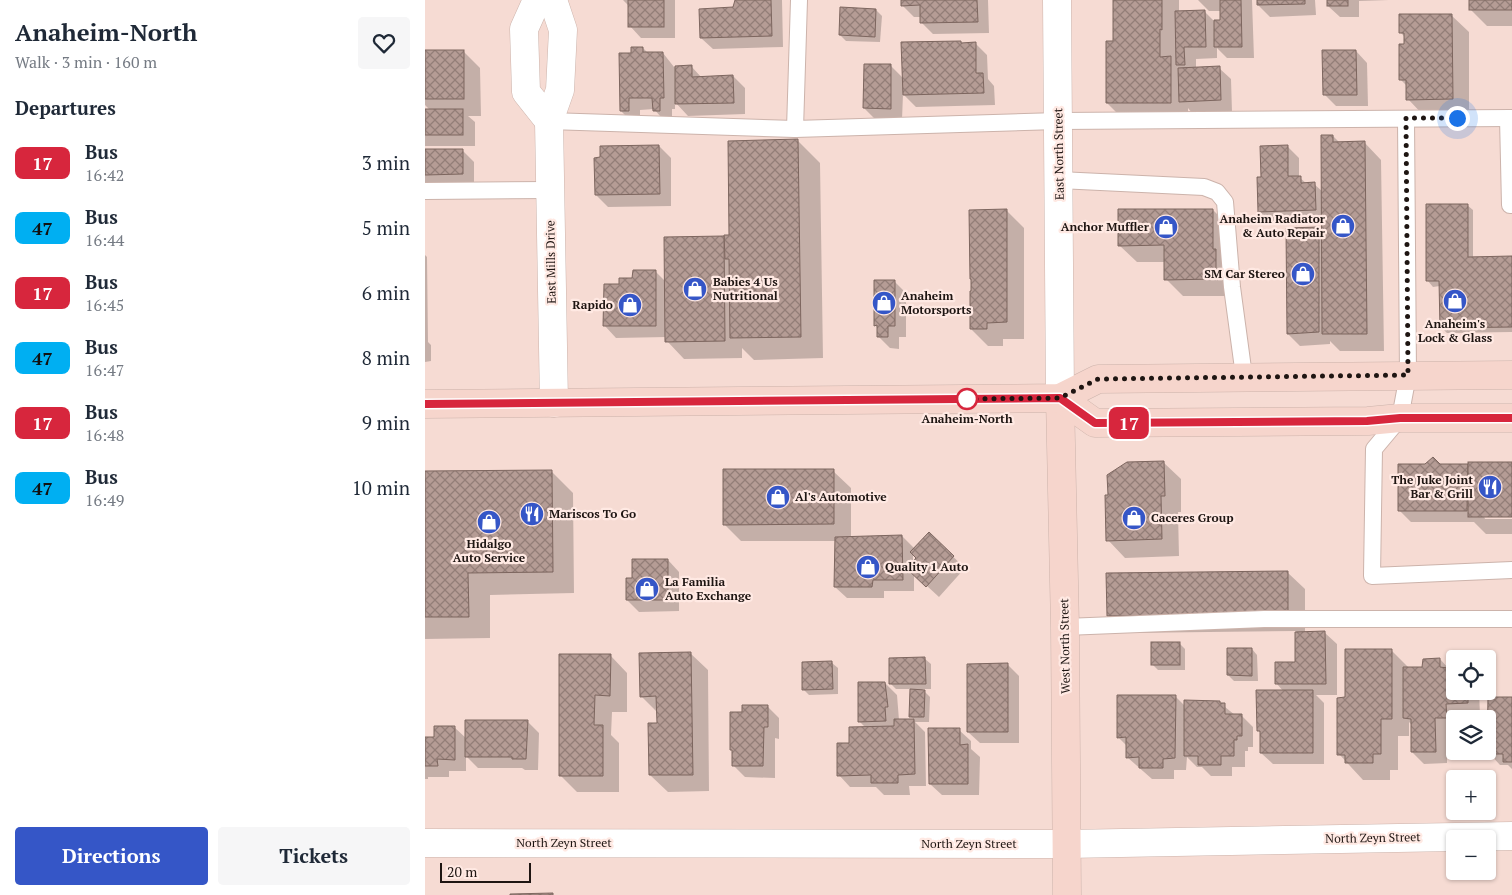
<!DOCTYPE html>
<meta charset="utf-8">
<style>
:root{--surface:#fff;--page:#f6f6f7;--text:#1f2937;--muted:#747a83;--accent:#3556c7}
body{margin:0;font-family:"PT Serif",serif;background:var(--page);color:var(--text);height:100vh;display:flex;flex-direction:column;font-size:19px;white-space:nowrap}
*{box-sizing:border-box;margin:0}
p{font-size:16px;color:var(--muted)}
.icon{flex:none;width:28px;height:28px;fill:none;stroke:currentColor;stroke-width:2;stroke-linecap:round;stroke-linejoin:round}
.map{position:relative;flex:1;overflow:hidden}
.details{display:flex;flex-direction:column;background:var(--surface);width:425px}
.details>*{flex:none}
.badge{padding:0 10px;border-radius:8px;font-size:18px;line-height:32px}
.fabs{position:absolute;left:1021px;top:650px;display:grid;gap:10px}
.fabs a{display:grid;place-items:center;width:50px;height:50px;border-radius:5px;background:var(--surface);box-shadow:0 1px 4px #0004;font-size:25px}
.scale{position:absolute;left:15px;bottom:12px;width:91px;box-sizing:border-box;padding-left:5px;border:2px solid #1e1512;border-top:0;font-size:14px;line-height:18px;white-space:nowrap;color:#1e1512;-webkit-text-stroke:4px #ffe9e3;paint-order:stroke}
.you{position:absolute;width:25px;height:25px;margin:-12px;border:4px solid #fff;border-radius:50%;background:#1a73e8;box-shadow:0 0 0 8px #1a73e833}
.map>.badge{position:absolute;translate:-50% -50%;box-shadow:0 0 0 2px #fff}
h2{padding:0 15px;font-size:19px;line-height:45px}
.round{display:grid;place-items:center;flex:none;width:52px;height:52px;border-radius:5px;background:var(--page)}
.head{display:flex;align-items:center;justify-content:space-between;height:85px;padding:0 15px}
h1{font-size:24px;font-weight:600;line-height:38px}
.primary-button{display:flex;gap:10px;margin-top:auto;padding:10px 15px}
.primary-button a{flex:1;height:58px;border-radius:5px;background:var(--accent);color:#fff;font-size:20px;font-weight:600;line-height:58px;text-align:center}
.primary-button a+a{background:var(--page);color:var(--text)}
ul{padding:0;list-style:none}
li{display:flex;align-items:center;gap:15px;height:65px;padding:0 15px}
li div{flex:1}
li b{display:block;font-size:19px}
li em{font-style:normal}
li .badge{min-width:55px;font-weight:700;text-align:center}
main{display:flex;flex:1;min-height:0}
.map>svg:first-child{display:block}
</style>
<main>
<section class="details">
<div class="head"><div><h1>Anaheim-North</h1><p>Walk · 3 min · 160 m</p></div><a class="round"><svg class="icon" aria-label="heart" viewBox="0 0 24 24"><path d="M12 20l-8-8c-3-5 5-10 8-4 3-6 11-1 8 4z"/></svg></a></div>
<h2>Departures</h2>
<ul>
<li><span class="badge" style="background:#d7263d;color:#fff">17</span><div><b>Bus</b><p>16:42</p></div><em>3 min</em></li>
<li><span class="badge" style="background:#00aff2;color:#111">47</span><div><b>Bus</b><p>16:44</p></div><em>5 min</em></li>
<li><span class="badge" style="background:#d7263d;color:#fff">17</span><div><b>Bus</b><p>16:45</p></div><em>6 min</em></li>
<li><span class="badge" style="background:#00aff2;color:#111">47</span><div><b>Bus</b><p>16:47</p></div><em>8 min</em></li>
<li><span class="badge" style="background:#d7263d;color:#fff">17</span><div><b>Bus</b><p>16:48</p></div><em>9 min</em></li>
<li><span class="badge" style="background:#00aff2;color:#111">47</span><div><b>Bus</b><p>16:49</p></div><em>10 min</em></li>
</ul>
<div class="primary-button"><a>Directions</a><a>Tickets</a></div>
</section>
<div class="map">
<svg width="1087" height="895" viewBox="0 0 1087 895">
<defs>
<pattern id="building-cross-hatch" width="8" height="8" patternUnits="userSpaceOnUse" patternTransform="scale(1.25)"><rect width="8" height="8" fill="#b59c95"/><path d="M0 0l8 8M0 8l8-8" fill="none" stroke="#937e78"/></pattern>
</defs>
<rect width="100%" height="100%" fill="#f6dbd3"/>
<g fill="#0003" fill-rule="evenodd">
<polygon points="198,0 250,0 250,38 216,38 205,26 205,7"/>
<polygon points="311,0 357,0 358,47 288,49 276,38 310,8"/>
<polygon points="477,0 563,0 564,33 508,34 497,23 497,17 489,17 477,5"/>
<polygon points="689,0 754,0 754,12 780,12 789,21 796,21 797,11 784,11 773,0 827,0 829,58 802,58 792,48 792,58 771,59 771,68 794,68 806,79 807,112 767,113 763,108 763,119 699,120 682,103 689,43"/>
<polygon points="833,0 890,0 891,15 845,17 833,5"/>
<polygon points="903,0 964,0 934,1 934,17 915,17 903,6"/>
<polygon points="1045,0 1087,0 1087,26 1062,26 1045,9"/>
<polygon points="451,10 457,16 455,42 421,41 415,35"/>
<polygon points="1026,15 1044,32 1044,116 1000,117 983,99 982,86 975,79 980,46 980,37 975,32"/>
<polygon points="536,42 538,44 551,44 562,55 563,79 569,86 570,105 491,107 478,94 477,120 451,120 439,108 466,66 478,78"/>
<polygon points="218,48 223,53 238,53 249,67 266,66 277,78 308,76 320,88 320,114 263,116 250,102 250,109 247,109 247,122 241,123 229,109 215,110 215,122 208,123 196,111 208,54"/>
<polygon points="0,51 38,51 55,68 56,116 43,116 50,122 50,146 0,146 0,110 5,110 0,105"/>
<polygon points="931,51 942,63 943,106 911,106 900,95"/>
<polygon points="908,136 915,143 939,142 956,160 959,351 915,351 905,341 905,344 875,346 863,334 894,228 898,233 898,221 846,223 834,211 837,178 862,146 874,158 874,177 882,184 889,184 898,192"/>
<polygon points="373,141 395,163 398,358 329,360 317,348 317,358 259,359 242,341 242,337 191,338 180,326 195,285 208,279 231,272 241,282 298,237 301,239 305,236"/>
<polygon points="234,146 246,158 246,206 183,207 171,195"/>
<polygon points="37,150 49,162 49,186 0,186 0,151"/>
<polygon points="1042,205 1048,210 1048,258 1087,257 1087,332 1022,333 1016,327 1015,286 1008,287 1003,281"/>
<polygon points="788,210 805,227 808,296 758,296 741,279 741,262 712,262 694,245"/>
<polygon points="582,211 599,228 599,339 578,339 578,346 563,346 546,329"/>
<polygon points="0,255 2,257 3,342 6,345 6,361 0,362"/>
<polygon points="469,281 481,293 481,337 474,337 474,349 465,348 454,337 454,329 450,325"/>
<polygon points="738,462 756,479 756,512 753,512 754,556 700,558 683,540"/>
<polygon points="1015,466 1042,466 1060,519 1087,519 1087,534 1061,534 1049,522 986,522 974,510"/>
<polygon points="126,471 148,493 149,593 65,595 65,638 0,639 0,473"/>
<path d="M408,471L426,488V538L477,536L490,549L504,534L540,568L514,597L489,574V591H459V598H422L410,587L411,541H316L299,524ZM488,554L492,558L488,562Z"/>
<polygon points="243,560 254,572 254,611 214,612 202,600 208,579"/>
<polygon points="862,572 880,589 880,633 900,633 912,644 912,695 891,695 899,703 899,764 848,764 836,753 836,733 833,730 859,692 852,684 871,663 871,631 700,633 683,616"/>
<polygon points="754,643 760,649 760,670 733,670 728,665"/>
<polygon points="827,649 832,655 833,681 809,681 803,675"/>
<polygon points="966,650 983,667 999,668 1015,659 1024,669 1030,669 1030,691 1054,691 1055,715 1032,715 1033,719 1030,719 1030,729 1022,729 1022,763 999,764 987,752 987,725 984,722 984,736 973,736 973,770 965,770 965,780 938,780 914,754 921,699"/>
<polygon points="265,653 283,670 284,791 243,792 225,775 233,724 233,713 216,696"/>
<polygon points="185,655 202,673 202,712 187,712 186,735 194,743 194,792 152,792 135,775"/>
<polygon points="500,659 506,664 506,689 497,689 505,697 504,722 490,722 500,732 501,786 484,786 485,795 459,795 451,787 425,787 414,775 425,744 441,728 434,721 460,683 472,695 474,720 490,720 486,717 486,689 471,689 465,683"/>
<polygon points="407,663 413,668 413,694 384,695 378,689"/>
<polygon points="582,664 594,676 594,743 555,743 543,732"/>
<polygon points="750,696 760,706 795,703 810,715 816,715 828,727 828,747 823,747 823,751 820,751 820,767 807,767 807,776 786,776 777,767 772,767 762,757 761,770 749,770 749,779 727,779 702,757 702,746 693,737"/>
<polygon points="1087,698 1087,769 1083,765 1075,765 1064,753"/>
<polygon points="343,707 354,718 354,739 350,738 350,778 320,777 308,765 318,714"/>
<polygon points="102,721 114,733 113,770 100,770 97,768 53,768 41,756 41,771 24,771 24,777 3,777 3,779 0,779 0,738 10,738 29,727 42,739"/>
<polygon points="534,730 546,741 546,749 555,757 554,795 517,795 505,784"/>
</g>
<g fill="url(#building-cross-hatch)" stroke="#7d665f">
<rect x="203" y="0" width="36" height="27"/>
<polygon points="310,0 346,0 347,36 275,38 274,9 308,7"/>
<polygon points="476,0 552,0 553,22 495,23 495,5 476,6"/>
<polygon points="688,0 737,0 737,30 735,29 735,57 746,56 746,103 681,103 681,41 688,41"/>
<polygon points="795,0 816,0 817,47 789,47 789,20 795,20"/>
<polygon points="832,0 880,0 880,4 832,5"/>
<rect x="902" y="0" width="21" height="6"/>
<rect x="1044" y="0" width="43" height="10"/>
<polygon points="415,7 451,9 450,37 414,35"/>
<polygon points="780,10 781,47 759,47 760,65 751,65 750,11"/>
<polygon points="974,14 1027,14 1028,99 981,100 981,80 974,80 974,44 979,44 979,33 974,33"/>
<polygon points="536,41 536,43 551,42 551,73 558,73 559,93 478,95 476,42"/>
<polygon points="206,47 218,47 218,52 238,52 239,98 235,98 235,111 228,111 227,98 204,98 204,111 195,111 194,53 206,53"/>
<rect x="0" y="50" width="39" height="49"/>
<polygon points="897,50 931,50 932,95 898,95"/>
<polygon points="439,64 466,64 466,109 438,108"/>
<polygon points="267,65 267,77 308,75 309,103 250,104 250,66"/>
<polygon points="795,66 796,100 754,102 753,68"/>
<rect x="0" y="109" width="38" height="26"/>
<polygon points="896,135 908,135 908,142 940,141 942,334 897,334"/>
<polygon points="373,139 376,337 305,338 304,259 300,259 299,235 304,235 303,141"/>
<polygon points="234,145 235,194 170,195 169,158 175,157 175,146"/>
<polygon points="863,145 863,176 876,176 876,183 890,182 891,210 833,212 832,177 836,177 835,146"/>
<polygon points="0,149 38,149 38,174 0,175"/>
<polygon points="1001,204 1043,204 1043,257 1087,256 1087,327 1015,328 1014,281 1001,281"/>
<polygon points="582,209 582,322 562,323 562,329 545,329 545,291 546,291 546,279 545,279 544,210"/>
<polygon points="693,209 788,209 788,249 791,249 791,279 739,280 739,245 693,246"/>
<polygon points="894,227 894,332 862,334 861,228"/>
<polygon points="299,236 300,341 240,342 239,237"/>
<polygon points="208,270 231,270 231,326 178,326 179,284 194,284 194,278 207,278"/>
<polygon points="449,280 470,280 470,326 463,326 463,337 452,337 452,325 449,326"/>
<polygon points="1008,457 1015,464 1043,464 1042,511 973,511 973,464 1000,464"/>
<polygon points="739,461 740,496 736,496 737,539 681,541 680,495 683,495 682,475 702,462"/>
<rect x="1043" y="462" width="44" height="55"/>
<polygon points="298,469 409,469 409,524 298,525"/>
<polygon points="127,470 128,572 43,573 44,617 0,617 0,471"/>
<polygon points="504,532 529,556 501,587 481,568 491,558 485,552"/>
<polygon points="477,535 478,580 448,580 447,587 409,587 410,537"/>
<polygon points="207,559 243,559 243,600 201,600 201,578 207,578"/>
<polygon points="863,571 863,614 682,616 681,573"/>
<polygon points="900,631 901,684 850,684 850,662 870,662 870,632"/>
<rect x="726" y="642" width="29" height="23"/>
<polygon points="802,648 827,648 827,676 802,675"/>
<polygon points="920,649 967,649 967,719 956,719 956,754 948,754 948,763 920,763 920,755 912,755 912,698 920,697"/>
<polygon points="266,652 268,775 224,775 223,723 232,723 231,696 215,697 214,653"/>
<polygon points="134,654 186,654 185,696 170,695 169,725 178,725 178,776 134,776"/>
<polygon points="500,657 501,684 464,684 464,658"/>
<polygon points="1015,658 1015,667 1030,669 1030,691 1043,691 1043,703 1021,704 1022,718 1010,718 1011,752 986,752 986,719 978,718 978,667 997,667 998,659"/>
<polygon points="407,661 408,689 377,690 377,662"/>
<polygon points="583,663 583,732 542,732 542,664"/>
<polygon points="433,682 460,682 463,707 460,707 461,721 433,722"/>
<polygon points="485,689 500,690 499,717 484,717"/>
<polygon points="831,690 888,690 888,753 835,753 835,731 832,731"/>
<polygon points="692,695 751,695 750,758 738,759 738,768 714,768 714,757 701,758 701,737 692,738"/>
<polygon points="1063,697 1087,697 1087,762 1078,762 1078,754 1062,754"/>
<polygon points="759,700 795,701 795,703 800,703 800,714 817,714 817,736 812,736 812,740 809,740 809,756 796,756 796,765 773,765 773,756 759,756"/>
<polygon points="317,705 343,705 343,727 339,727 338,766 307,766 307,750 305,750 305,712 317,712"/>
<polygon points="469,719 489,719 490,774 473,775 473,783 446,783 446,775 412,776 412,743 424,743 424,727 469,726"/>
<polygon points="40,720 103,720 101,759 87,759 87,757 40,757"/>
<polygon points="9,726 30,726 30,760 12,759 13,766 0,766 0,737 9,737"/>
<polygon points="503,728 535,728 535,745 543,744 543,784 504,784"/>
<polygon points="128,893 128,895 85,895 85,894"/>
</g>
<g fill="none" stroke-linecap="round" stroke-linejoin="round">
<g stroke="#ccb3ab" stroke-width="18">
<g id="lane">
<polyline points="1083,118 1085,205 1087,205"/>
<polyline points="981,119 983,375 975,418 949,449 947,576 1087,570"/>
<polyline points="124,121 370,129 633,121 1087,118"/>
<polyline points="370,129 374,0"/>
<polyline points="634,180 779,187 792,192 800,202 807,287 819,376"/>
<polyline points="0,191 125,190"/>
<polyline points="640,627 839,619 1087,619"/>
</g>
</g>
<g stroke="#ccb3ab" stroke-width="29">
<g id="street">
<polyline points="112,0 99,29 101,92 124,121"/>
<polyline points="128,0 138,30 135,90 124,121 129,403"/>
<polyline points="632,0 635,398"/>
<polyline points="0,843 642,844 1087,836"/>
</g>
</g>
<g stroke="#ccb3ab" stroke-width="29">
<g id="secondary">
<polyline points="635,398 640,627 642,895"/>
<polyline points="635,398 670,423 943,421 975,418 1087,418"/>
<polyline points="0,404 635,398 673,379 1087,375"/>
</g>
</g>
<use href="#lane" stroke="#fff" stroke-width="16"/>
<use href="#street" stroke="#fff" stroke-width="28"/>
<use href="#secondary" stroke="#f6d5cc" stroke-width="28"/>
</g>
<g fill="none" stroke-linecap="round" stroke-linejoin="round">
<g stroke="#fff" stroke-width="11">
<polyline id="line" points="0,404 635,398 670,423 942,421 975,418 1087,418"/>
</g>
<use href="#line" stroke="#d7263d" stroke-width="8"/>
<polyline stroke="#1e1512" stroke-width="5" stroke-dasharray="0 9" points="542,399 635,398 673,379 983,375 981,118 1032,118"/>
</g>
<defs>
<g id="shop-disc" transform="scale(1.25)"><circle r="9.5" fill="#3556c7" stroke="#ffe9e3"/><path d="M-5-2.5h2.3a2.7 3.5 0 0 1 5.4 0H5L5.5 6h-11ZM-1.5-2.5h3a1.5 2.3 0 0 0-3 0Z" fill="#fff"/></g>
<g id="restaurant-disc" transform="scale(1.25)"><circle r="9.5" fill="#3556c7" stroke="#ffe9e3"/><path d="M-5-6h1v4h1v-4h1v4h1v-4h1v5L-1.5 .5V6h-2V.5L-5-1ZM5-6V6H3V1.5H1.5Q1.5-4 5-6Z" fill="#fff"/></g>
</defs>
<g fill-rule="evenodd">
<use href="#shop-disc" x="918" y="226"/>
<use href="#shop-disc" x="741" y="227"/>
<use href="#shop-disc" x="878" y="274"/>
<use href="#shop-disc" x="270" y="289"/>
<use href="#shop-disc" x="1030" y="301"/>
<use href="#shop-disc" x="459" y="303"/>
<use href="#shop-disc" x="205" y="305"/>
<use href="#restaurant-disc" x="1065" y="487"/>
<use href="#shop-disc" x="353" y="497"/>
<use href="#restaurant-disc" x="107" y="514"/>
<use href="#shop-disc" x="709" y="518"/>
<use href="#shop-disc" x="64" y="522"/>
<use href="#shop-disc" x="443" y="567"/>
<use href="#shop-disc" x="222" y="589"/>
</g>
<circle fill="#fff" stroke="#d7263d" stroke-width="2.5" cx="542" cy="399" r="10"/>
<g text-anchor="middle" stroke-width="4.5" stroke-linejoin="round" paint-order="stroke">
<g font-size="12" fill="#1e1512" stroke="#ffe9e3">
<text transform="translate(634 154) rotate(-91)" y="4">East North Street</text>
<text transform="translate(126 262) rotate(-91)" y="4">East Mills Drive</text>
<text transform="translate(640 646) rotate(-91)" y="4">West North Street</text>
<text transform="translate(948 838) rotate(-1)" y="4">North Zeyn Street</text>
<text x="139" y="847">North Zeyn Street</text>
<text x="544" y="848">North Zeyn Street</text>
</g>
<g font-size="12" font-weight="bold" fill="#1e1512" stroke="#ffe9e3" text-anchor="start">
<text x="900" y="223" text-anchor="end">Anaheim Radiator<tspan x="900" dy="14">&amp; Auto Repair</tspan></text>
<text x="724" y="231" text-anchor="end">Anchor Muffler</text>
<text x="860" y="278" text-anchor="end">SM Car Stereo</text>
<text x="288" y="286">Babies 4 Us<tspan x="288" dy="14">Nutritional</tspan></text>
<text x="476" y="300">Anaheim<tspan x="476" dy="14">Motorsports</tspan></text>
<text x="188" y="309" text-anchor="end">Rapido</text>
<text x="1030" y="328" text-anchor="middle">Anaheim's<tspan x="1030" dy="14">Lock &amp; Glass</tspan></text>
<text x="1048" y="484" text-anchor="end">The Juke Joint<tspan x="1048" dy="14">Bar &amp; Grill</tspan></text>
<text x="370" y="501">Al's Automotive</text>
<text x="124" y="518">Mariscos To Go</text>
<text x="726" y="522">Caceres Group</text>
<text x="64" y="548" text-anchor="middle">Hidalgo<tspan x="64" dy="14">Auto Service</tspan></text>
<text x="460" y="571">Quality 1 Auto</text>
<text x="240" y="586">La Familia<tspan x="240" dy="14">Auto Exchange</tspan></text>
</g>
<g font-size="12" font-weight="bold" fill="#1e1512" stroke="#ffe9e3">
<text x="542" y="423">Anaheim-North</text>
</g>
</g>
</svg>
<div class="fabs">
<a><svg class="icon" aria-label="locate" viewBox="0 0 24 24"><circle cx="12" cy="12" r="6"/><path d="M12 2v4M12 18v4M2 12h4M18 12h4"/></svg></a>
<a><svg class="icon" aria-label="layers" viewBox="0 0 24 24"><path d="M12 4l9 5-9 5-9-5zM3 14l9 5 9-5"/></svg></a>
<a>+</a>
<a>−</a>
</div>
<div class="scale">20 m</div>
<div class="you" style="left:1032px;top:118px"></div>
<b class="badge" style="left:704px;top:423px;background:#d7263d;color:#fff">17</b>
</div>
</main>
